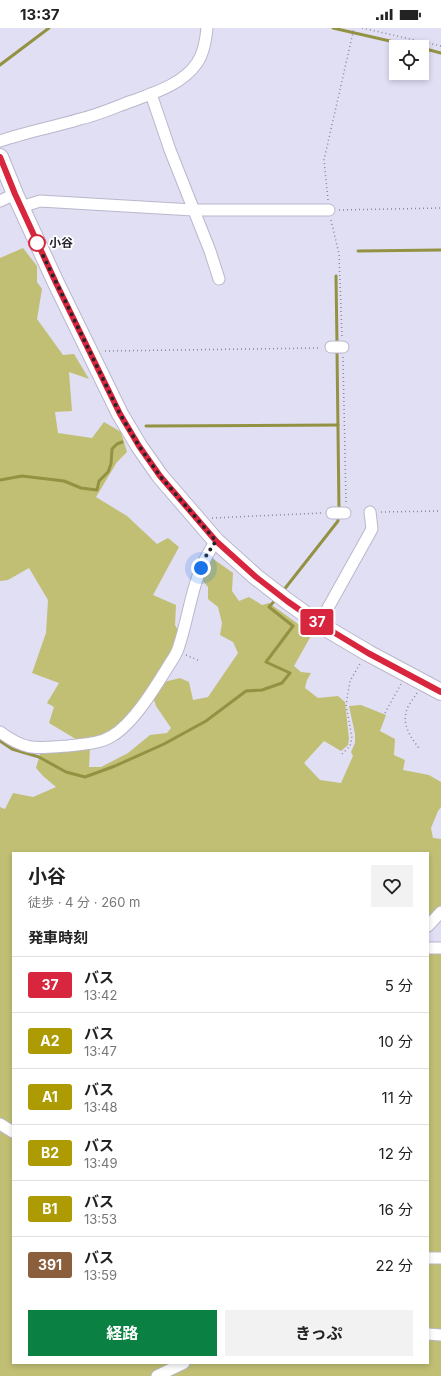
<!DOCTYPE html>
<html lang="ja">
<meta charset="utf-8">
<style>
:root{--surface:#fff;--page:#f2f2f2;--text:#222;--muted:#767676;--line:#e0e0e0;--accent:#0b8043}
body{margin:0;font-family:Inter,"Noto Sans JP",sans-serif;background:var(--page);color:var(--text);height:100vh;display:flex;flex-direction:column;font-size:15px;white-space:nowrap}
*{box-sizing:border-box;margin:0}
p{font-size:13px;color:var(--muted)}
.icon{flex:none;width:22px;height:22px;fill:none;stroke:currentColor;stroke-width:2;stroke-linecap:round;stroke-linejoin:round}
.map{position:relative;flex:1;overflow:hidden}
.drawer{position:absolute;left:12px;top:824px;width:417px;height:512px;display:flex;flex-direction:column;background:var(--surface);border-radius:0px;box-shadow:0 2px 6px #0003}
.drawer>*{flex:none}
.badge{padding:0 8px;border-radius:3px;font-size:14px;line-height:26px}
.controls{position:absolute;left:389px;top:12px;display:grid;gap:8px}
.controls a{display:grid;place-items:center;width:40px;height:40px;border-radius:0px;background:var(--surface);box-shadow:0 2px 6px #0003;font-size:20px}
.you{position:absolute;width:20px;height:20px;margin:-10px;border:3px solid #fff;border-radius:50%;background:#1a73e8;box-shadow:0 0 0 6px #1a73e833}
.map>.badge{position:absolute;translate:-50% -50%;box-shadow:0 0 0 2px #fff}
h2{padding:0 16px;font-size:15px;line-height:36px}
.round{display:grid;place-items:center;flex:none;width:42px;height:42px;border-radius:0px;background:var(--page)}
.overview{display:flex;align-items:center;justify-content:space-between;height:68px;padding:0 16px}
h1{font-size:19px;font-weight:700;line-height:30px}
.button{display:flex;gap:8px;margin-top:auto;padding:8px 16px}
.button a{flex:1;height:46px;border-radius:0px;background:var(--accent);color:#fff;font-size:16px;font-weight:700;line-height:46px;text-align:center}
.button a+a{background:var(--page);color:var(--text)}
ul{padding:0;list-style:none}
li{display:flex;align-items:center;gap:12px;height:56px;padding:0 16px;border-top:1px solid var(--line)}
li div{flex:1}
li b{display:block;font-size:15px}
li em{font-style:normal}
li .badge{min-width:44px;font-weight:700;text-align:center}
.status{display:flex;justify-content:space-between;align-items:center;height:28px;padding:0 20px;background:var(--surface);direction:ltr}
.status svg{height:11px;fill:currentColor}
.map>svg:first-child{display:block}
</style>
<div class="status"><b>13:37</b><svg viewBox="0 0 49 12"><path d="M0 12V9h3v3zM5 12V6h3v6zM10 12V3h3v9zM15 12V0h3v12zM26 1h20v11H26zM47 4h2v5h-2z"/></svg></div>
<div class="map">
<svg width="441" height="1348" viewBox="0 0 441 1348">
<rect width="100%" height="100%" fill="#e1dff4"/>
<g fill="#c0bf74">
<polygon points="23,220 37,238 37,254 42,261 37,291 63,327 74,326 89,351 69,344 72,383 55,384 58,405 92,410 104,394 121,404 127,424 117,434 96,469 127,488 157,516 168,510 179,519 153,567 176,577 175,597 178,602 173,622 154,655 120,695 108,705 92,712 79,713 49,695 54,679 47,675 59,655 32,645 46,605 48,572 29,540 8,552 0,553 0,230"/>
<polygon points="212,530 233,545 232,563 239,573 249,569 262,577 269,575 312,606 294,638 301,644 311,645 307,652 305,660 318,670 338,668 345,674 349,711 348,717 341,723 324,713 304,735 320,752 341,755 353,728 351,724 355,715 355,706 349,678 361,677 386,687 380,703 395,711 394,727 405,732 403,742 429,747 441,754 441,779 438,783 431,800 433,810 441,811 441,878 428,895 428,825 13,825 13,1099 0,1092 0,779 5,781 13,765 33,769 56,759 43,748 36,740 40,726 90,720 89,739 101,739 128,725 150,707 167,705 171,700 156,678 153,669 164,654 180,650 189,654 193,672 208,669 238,625 233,614 220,607 222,595 218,579 208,571 208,559 202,552 208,534"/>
<polygon points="428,923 441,923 441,1226 428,1227"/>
<polygon points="0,1100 13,1108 13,1335 428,1335 428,1309 441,1310 441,1348 0,1348"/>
<polygon points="428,1233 441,1233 441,1303 428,1302"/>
</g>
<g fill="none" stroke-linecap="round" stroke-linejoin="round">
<g stroke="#939242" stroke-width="3">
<polyline points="333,0 416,19"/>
<polyline points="422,20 441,25"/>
<polyline points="0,37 49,0"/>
<polyline points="358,223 441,222"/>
<polyline points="336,248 337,316"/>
<polyline points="337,322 339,482"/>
<polyline points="146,398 338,397"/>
<polyline points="0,452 22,448 64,453 81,460 97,462 99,453 108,444 111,436 112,421 117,416 122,414"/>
<polyline points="283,563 338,493 338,488"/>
<polyline points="0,713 12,721 39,729 66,744 85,749 115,738 164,716 206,693 246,663 262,662 282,655 290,645 266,634 293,598 269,579 277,570"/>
</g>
<g stroke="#bab7cc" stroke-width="13">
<g id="minor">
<polyline points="151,66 170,122 210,223 219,251"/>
<path d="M0,113C26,104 54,99 80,91C98,87 115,79 132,73C154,65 183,56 197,35C204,25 206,11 207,0"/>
<polyline points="0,173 15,166"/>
<polyline points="21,179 40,173 193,182 329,182"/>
<polyline points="331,319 343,319"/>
<polyline points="332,485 345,485"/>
<polyline points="319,596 372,501 370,484"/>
<path d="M0,704C27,724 37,720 68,718C84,716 99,716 112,708C134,695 156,658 169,637C172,632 176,627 178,621C191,583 191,548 216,513"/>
<polyline points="428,898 441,884"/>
<polyline points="428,920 441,920"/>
<polyline points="0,1096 13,1104"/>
<polyline points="428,1230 441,1230"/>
<polyline points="428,1306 441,1307"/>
<polyline points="157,1348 184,1335"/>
</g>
</g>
<g stroke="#bab7cc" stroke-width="18">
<polyline id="secondary" points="0,129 15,166 56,255 120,386 139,418 160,448 216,513 256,549 287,573 319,596 368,625 441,664"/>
</g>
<g stroke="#898896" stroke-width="1.5" stroke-dasharray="1 3" stroke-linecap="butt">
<polyline points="362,0 441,18"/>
<polyline points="328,172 324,132 354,0"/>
<polyline points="339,182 441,180"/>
<polyline points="331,192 339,226 342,309"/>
<polyline points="105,323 321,320"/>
<polyline points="343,329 346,475"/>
<polyline points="381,484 441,483"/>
<polyline points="212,490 322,485"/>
<polyline points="186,627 200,633"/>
<path d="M417,665C414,670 409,676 407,681C401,698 412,710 420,722"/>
<polyline points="385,685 401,656"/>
<polyline points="342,726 350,718 352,710 346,677 350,653 361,634"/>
</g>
<use href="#minor" stroke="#fff" stroke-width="11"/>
<use href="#secondary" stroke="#fff" stroke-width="16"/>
</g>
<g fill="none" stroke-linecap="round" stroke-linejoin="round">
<g stroke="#fff" stroke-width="9">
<polyline id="line" points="0,129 15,166 56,255 120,386 139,418 160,448 216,513 256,549 287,573 320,596 368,625 441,664"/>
</g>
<use href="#line" stroke="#d7263d" stroke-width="6"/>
<polyline stroke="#26252c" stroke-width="4" stroke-dasharray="0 7.2" points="37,215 120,386 139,418 160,448 216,513 204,531 201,540"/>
</g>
<circle fill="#fff" stroke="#d7263d" stroke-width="2" cx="37" cy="215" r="8"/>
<g text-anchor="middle" stroke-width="3.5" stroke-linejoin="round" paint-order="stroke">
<g font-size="12" font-weight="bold" fill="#26252c" stroke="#fff" text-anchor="start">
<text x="49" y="219">小谷</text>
</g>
</g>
</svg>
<div class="controls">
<a><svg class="icon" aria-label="locate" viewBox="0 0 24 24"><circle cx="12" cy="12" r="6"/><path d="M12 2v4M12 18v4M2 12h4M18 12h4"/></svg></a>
</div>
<div class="you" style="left:201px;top:540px"></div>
<b class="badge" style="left:317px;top:594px;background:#d7263d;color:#fff">37</b>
<section class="drawer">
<div class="overview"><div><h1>小谷</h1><p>徒歩 · 4 分 · 260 m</p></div><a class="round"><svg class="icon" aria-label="heart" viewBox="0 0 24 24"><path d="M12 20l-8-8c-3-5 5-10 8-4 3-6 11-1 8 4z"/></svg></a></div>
<h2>発車時刻</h2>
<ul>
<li><span class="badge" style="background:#d7263d;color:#fff">37</span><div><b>バス</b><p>13:42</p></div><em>5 分</em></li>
<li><span class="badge" style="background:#ad9b03;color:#fff">A2</span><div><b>バス</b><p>13:47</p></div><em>10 分</em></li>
<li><span class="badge" style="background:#ad9b03;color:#fff">A1</span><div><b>バス</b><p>13:48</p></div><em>11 分</em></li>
<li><span class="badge" style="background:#ad9b03;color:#fff">B2</span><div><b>バス</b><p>13:49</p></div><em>12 分</em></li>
<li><span class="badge" style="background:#ad9b03;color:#fff">B1</span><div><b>バス</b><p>13:53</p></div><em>16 分</em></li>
<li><span class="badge" style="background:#8b5e3c;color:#fff">391</span><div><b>バス</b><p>13:59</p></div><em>22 分</em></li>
</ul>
<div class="button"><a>経路</a><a>きっぷ</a></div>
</section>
</div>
